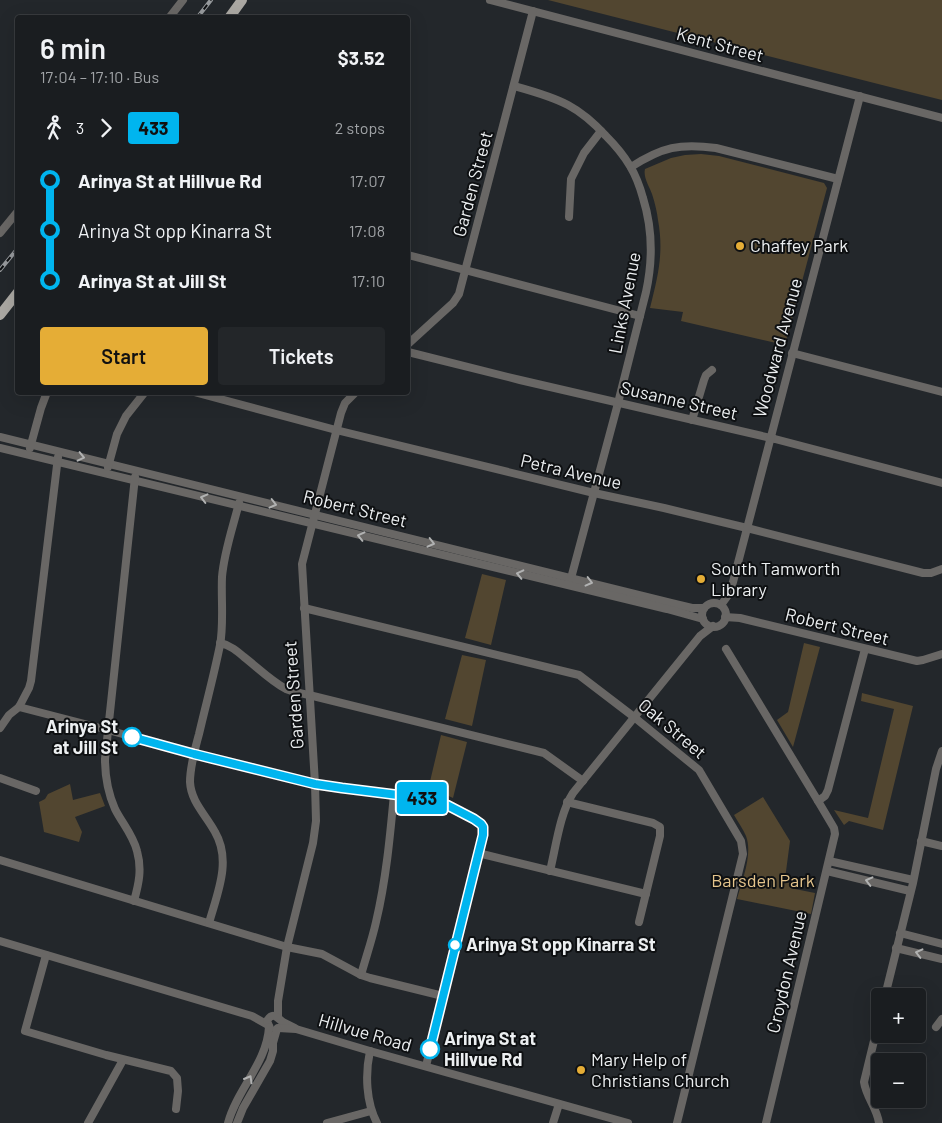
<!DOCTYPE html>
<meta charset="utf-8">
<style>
:root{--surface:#1a1d20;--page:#232629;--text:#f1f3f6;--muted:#9fa2a5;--line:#383b3e;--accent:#e5ad36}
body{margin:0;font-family:Barlow,sans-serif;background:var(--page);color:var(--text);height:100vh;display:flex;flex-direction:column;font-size:19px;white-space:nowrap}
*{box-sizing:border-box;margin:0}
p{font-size:16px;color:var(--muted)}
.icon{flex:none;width:28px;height:28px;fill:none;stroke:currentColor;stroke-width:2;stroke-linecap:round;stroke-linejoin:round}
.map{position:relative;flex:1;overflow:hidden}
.sheet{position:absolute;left:15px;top:15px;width:395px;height:380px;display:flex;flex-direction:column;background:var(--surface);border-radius:5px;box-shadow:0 5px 20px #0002,0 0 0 1px var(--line)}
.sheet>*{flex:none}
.badge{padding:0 10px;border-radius:4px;font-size:18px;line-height:32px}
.fabs{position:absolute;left:871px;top:988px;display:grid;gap:10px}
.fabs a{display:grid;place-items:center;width:55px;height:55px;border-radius:5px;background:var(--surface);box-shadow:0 5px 20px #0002,0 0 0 1px var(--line);font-size:25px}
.map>.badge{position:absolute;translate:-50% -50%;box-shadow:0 0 0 2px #fff}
.legs{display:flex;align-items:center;gap:8px;height:55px;padding:0 25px;font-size:16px}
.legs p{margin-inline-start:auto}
.overview{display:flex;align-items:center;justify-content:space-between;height:85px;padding:0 25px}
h1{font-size:28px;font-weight:600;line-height:38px}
.cta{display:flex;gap:10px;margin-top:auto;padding:10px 25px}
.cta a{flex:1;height:58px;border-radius:5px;background:var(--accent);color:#111;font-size:20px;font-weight:600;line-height:58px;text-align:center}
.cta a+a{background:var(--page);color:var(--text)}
ul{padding:0 25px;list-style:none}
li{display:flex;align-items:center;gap:18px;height:50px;font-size:19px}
li i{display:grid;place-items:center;width:8px;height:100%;margin:0 6px;background:currentColor}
li i::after{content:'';width:12px;height:12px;margin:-6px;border:4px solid;border-radius:50%;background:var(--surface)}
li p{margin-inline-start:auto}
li:first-child i{background:linear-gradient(#0000 50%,currentColor 0)}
li:last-child i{background:linear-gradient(currentColor 50%,#0000 0)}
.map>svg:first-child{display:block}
</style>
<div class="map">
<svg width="942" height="1123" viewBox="0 0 942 1123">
<rect width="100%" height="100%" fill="#23272b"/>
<g fill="#524630">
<polygon points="548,0 942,0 942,100 890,87"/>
<path d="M701,154L719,156L824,183L827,188L785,345L681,321L683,312L650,308C658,276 664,253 658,220C657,212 655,203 652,194C649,186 643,177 645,169L671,158L685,155Z"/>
<polygon points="482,574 506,580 491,645 465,638"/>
<polygon points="804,643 820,647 793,747 777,720 788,712"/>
<polygon points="462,655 486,660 472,726 445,719"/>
<polygon points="862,693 913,706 883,830 849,821 844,825 834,810 868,818 894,709 861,701"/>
<polygon points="441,735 467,742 453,798 442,793 428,790"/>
<polygon points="70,784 73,800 100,793 105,806 75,817 82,832 79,842 44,832 39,802 45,799 48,794"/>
<path d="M763,797L790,841L785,879L795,889L815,893L811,914L737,899C742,881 753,854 746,836C743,829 738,822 734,815Z"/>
</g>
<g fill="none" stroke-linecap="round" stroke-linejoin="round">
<g stroke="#696765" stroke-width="8">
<polyline points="490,0 942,118"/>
<polyline points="169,18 183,0"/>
<path d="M514,86C532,91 551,96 568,105C583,113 595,124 606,136C615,145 624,156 630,166C636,176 640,187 643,198C653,230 653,260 646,292L617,407L570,582"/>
<path d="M631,167C662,147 680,143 716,148L838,179"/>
<polyline points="569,217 571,179 584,153 601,131"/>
<polyline points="0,233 18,211"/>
<polyline points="408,255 640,316"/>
<polyline points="408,344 453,303 459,294 533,11"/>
<polyline points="408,352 520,380 775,439 942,483"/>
<polyline points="792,353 942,392"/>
<polyline points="194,392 336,430 594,493 664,508 747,528 923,573 931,573 942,569"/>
<polyline points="692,420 704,380 706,375 712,370"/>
<polyline points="0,437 671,603 692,608 704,608"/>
<polyline points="0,448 667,609 703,619"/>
<polyline points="30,448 41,408 47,392"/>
<polyline points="108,467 117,434 126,416 145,392"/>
<circle cx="714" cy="615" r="12"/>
<polyline points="721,605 729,594 733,582 860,96"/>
<polyline points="304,608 579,675 634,717 699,770 741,841 743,854 677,1123"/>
<polyline points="725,617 740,618 917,661 923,660 942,654"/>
<path d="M220,643C230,645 237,651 244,657C257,667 271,681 286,689C293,692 301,693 309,695L544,753L583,781"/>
<polyline points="726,649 818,801 834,828 835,834 766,1123"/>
<polyline points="19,707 108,730 194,754 315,784 413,797 435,801 447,805 474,819 481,824 483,827 483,835 426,1066"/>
<polyline points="0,728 9,715 19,707 29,688 31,681 58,457"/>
<polyline points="0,778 36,791"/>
<polyline points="818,801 825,796 828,790 865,649"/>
<polyline points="567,802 653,823 660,827 660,836 639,922"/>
<polyline points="921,841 942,846"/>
<polyline points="478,853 646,894"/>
<polyline points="0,860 287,947 322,954 361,975 370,978 443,996"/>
<polyline points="829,861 913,880"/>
<path d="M550,871C556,846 560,813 573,793L700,636L713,626"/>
<polyline points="827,871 910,891"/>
<path d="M134,901C139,883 142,869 137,851C133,835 122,823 115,809C108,793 105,776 105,759L135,477"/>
<path d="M209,923C217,894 232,861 215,832C206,815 191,802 190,782C190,766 195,749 199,734C206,704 214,675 220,645C224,625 221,598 222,577C224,552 233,527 239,503"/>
<polyline points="900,933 942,944"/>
<polyline points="0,941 252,1016 268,1025"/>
<polyline points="896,948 942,959"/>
<polyline points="46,955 25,1031 106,1055 171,1071 177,1078 178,1091 176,1109"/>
<path d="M361,975C366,957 372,940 376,922C386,880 390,837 394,794"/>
<polyline points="885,996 913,883 936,769 942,751"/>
<polyline points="278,1017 278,1001 287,947 313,843 316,821 315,784 302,564 341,413 345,403 356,392"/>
<polyline points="936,1027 942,1019"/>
<path d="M270,1028L267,1021C273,1011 277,1018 283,1022C287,1024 291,1026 295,1028"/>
<polyline points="278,1028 296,1029 370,1051 628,1123"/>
<path d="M370,1051C365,1074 366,1102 377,1123"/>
<polyline points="88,1123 123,1060"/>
<path d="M228,1123C237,1089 267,1063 269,1027"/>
<polyline points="237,1123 243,1108 270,1061 273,1051 273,1043 277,1029"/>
<polyline points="327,1123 371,1111"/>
<polyline points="553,1123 559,1104"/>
<path d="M879,1123C877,1108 866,1097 864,1082L880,1016"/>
</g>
<g stroke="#aba8a3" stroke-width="10">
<polyline points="229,18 242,0"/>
<polyline points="0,315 18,292"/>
</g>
<g stroke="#979a9d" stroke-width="4">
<g id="rail">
<polyline points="197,18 211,0"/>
<polyline points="0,270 18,248"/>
</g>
</g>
<use href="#rail" stroke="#0e1012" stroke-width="2" stroke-dasharray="5.5" stroke-linecap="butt"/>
</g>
<defs><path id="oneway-chevron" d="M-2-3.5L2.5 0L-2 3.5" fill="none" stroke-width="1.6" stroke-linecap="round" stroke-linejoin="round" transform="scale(1.25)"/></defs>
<g stroke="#b1b2b2">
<use href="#oneway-chevron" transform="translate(81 457) rotate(13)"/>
<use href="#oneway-chevron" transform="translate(204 498) rotate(-166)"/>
<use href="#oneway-chevron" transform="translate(273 504) rotate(14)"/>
<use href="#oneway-chevron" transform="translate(361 536) rotate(-167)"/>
<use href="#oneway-chevron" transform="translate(431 543) rotate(14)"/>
<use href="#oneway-chevron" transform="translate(520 574) rotate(-167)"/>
<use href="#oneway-chevron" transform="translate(589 582) rotate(14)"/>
<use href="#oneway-chevron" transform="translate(869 881) rotate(-166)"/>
<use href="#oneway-chevron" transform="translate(919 953) rotate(-166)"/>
<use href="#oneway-chevron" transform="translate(249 1079) rotate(-60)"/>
</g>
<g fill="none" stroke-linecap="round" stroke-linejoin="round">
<g stroke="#fff" stroke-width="11">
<polyline id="line-1" points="132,737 194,754 315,784 342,788 414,797 435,801 447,805 474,819 481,824 483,827 483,835 430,1049"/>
</g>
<use href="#line-1" stroke="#00b5ef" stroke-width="8"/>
</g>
<g fill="#e5ad36" stroke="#0e1012" stroke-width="2">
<circle cx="740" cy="246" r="5"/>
<circle cx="701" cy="579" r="5"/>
<circle cx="581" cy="1070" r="5"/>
</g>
<g fill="#fff" stroke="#00b5ef" stroke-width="2.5">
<circle cx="132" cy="737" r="9"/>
<circle cx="455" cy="945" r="6"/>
<circle cx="430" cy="1049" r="9"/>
</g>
<g text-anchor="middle" stroke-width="4" stroke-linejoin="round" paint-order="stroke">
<g font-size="18" fill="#eceff1" stroke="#0e1012">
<text transform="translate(720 45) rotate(15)" y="6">Kent Street</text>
<text transform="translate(473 184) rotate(-75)" y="6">Garden Street</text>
<text transform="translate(625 303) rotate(-79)" y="6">Links Avenue</text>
<text transform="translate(778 348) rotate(-75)" y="6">Woodward Avenue</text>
<text transform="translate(679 401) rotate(13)" y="6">Susanne Street</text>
<text transform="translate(571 472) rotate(13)" y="6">Petra Avenue</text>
<text transform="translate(355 509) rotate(14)" y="6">Robert Street</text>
<text transform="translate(837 627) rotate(14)" y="6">Robert Street</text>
<text transform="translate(294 695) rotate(-94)" y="6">Garden Street</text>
<text transform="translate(672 729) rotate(40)" y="6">Oak Street</text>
<text transform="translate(787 972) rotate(-77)" y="6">Croydon Avenue</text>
<text transform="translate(365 1033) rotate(16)" y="6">Hillvue Road</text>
</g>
<g font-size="18" fill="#eceff1" stroke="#0e1012" text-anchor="start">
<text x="750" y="252">Chaffey Park</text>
<text x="711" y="575">South Tamworth<tspan x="711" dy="21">Library</tspan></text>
<text x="591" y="1066">Mary Help of<tspan x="591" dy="21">Christians Church</tspan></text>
</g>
<g font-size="18" font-weight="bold" fill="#eceff1" stroke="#0e1012" text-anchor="start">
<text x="118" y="733" text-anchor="end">Arinya St<tspan x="118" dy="21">at Jill St</tspan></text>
<text x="466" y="951">Arinya St opp Kinarra St</text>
<text x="444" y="1045">Arinya St at<tspan x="444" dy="21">Hillvue Rd</tspan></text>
</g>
<g font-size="18" fill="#e4c48c" stroke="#0e1012">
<text x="763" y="887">Barsden Park</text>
</g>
</g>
</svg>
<div class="fabs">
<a>+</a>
<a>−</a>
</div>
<b class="badge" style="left:422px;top:798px;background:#00b5ef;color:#111">433</b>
<section class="sheet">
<div class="overview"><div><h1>6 min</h1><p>17:04 – 17:10 · Bus</p></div><b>$3.52</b></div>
<div class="legs"><svg class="icon" aria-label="walk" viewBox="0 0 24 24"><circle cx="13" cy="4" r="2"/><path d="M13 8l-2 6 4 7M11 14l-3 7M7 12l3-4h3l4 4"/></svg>3<svg class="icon" aria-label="forward" viewBox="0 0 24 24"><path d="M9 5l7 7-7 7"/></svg><b class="badge" style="background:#00b5ef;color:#111">433</b><p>2 stops</p></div>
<ul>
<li><i style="color:#00b5ef"></i><b>Arinya St at Hillvue Rd</b><p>17:07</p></li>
<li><i style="color:#00b5ef"></i><span>Arinya St opp Kinarra St</span><p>17:08</p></li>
<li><i style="color:#00b5ef"></i><b>Arinya St at Jill St</b><p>17:10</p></li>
</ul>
<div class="cta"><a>Start</a><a>Tickets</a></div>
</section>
</div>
